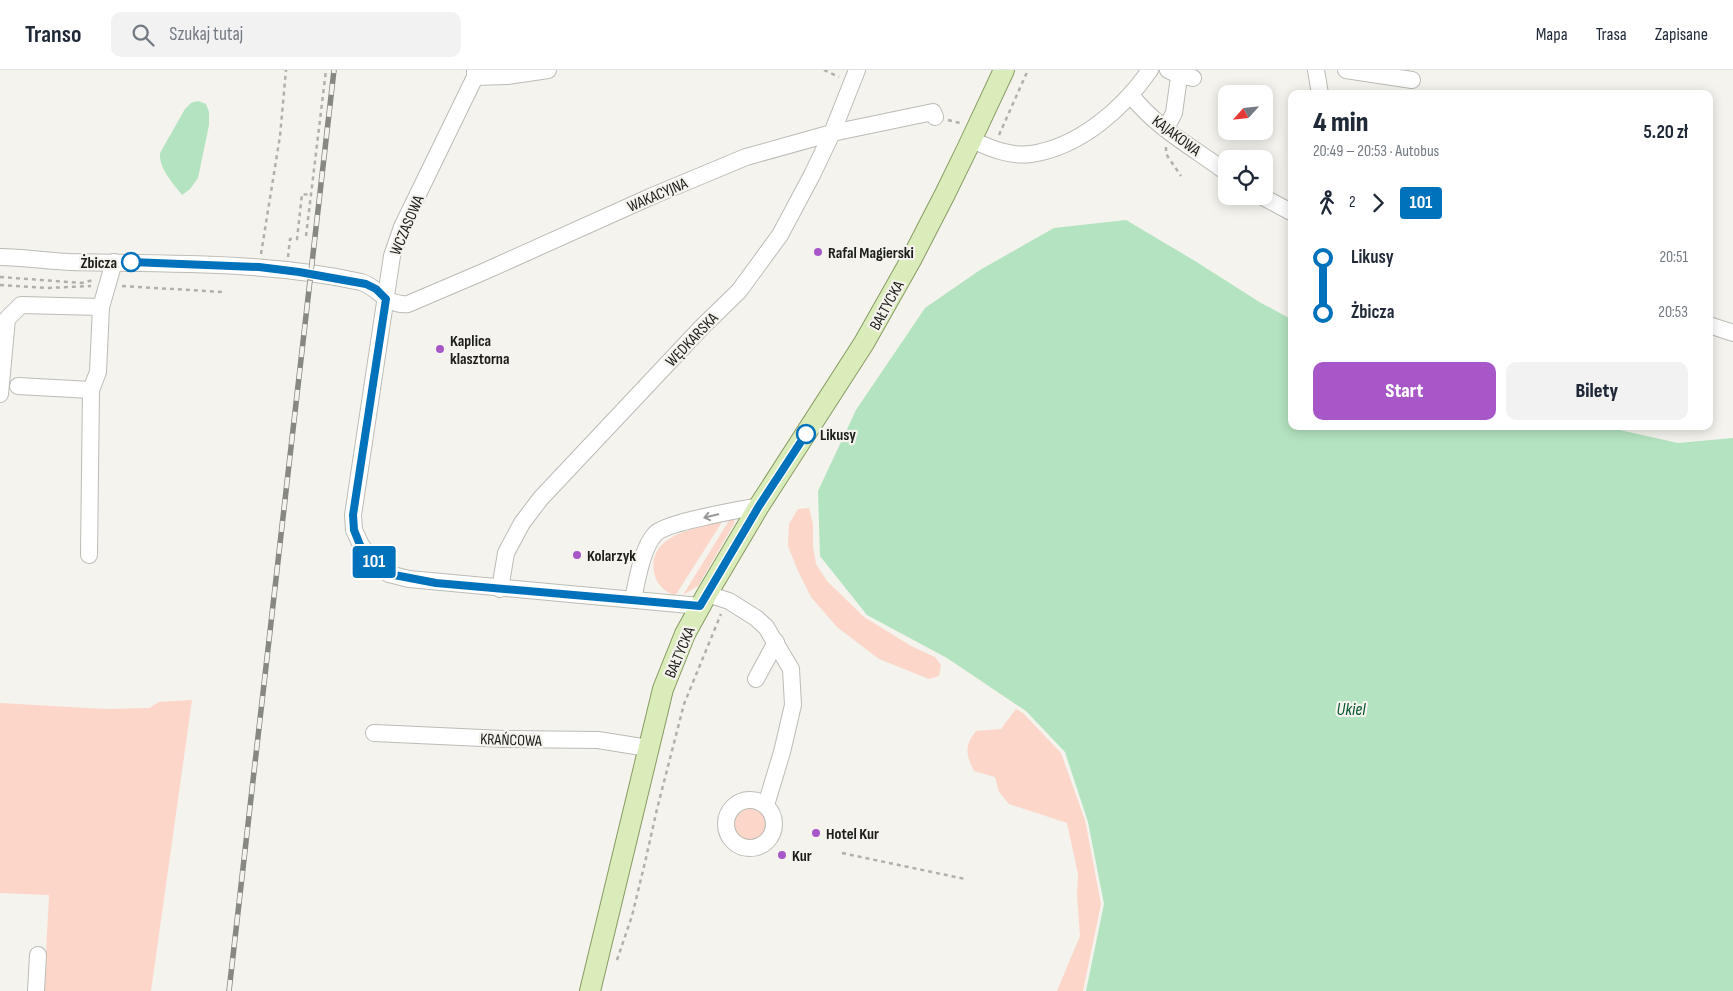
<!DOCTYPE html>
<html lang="pl">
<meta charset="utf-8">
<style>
:root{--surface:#fff;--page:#f2f2f3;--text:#1f2937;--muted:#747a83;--line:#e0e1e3;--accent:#a757c7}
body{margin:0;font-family:"Sofia Sans Condensed",sans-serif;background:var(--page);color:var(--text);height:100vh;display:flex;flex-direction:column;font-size:19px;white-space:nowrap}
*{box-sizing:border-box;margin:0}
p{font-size:16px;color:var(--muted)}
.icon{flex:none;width:28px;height:28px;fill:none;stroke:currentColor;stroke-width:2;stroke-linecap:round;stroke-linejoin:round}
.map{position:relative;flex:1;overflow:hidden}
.drawer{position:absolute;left:1288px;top:20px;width:425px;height:340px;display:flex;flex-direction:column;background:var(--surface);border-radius:10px;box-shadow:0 2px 12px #0003}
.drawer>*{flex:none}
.badge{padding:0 10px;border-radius:4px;font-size:18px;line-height:32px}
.needle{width:32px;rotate:243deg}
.tools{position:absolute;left:1218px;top:15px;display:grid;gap:10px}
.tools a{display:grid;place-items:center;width:55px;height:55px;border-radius:10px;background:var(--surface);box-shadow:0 2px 12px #0003;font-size:25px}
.map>.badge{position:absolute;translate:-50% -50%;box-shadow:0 0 0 2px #fff}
.legs{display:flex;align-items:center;gap:8px;height:55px;padding:0 25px;font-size:16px}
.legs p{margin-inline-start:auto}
.head{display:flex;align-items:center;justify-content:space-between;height:85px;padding:0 25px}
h1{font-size:28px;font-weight:800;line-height:38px}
.primary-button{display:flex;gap:10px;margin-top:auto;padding:10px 25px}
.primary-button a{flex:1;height:58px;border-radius:10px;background:var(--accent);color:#fff;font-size:20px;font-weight:800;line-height:58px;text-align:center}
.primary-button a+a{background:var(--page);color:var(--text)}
ul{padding:0 25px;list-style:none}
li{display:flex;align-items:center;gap:18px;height:55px;font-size:19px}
li i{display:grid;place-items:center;width:8px;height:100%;margin:0 6px;background:currentColor}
li i::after{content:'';width:12px;height:12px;margin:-6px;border:4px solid;border-radius:50%;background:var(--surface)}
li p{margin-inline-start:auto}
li:first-child i{background:linear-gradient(#0000 50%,currentColor 0)}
li:last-child i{background:linear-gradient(currentColor 50%,#0000 0)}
header{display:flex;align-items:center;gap:30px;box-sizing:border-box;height:70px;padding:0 25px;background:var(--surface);border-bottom:1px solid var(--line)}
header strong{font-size:24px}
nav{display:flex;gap:28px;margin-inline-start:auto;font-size:18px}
.search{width:350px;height:45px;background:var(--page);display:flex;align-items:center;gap:12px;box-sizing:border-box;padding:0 18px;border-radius:10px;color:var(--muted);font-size:19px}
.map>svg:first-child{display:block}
</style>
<header>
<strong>Transo</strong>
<div class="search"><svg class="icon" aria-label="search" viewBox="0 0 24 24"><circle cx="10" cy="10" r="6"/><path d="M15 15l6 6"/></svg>Szukaj tutaj</div>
<nav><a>Mapa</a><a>Trasa</a><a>Zapisane</a></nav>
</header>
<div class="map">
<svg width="1733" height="921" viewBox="0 0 1733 921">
<rect width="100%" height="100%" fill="#f4f3ed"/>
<g fill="#fcd6c9">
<polygon points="809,438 813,454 813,477 816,494 827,511 864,547 911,576 935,587 941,595 939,606 929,609 879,589 837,557 811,527 798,501 788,476 789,454 798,439"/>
<polygon points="730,449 734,450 735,452 698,516 683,525"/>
<path d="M722,452L675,526C665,522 655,513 654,501C649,464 696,458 722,452Z"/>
<polygon points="192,630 151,921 44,921 49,825 0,823 0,633 105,639 149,638 159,632"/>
<path d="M1016,639L1023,643L1061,683L1085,750L1101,834L1083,921H1057L1080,866L1077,825L1078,804L1067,753L1009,734L999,722L995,707L974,701C966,685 964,676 976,661L1001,659Z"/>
<circle cx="750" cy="754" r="17"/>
</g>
<g fill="#b3e3c0">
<path d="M198,31L206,34L209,42V55L198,108L190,119L182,125C173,113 159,99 160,83L185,39L191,33Z"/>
<polygon points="1126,150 1195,191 1261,233 1291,249 1291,356 1602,356 1678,373 1733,368 1733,921 1086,921 1104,834 1088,752 1065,682 1026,641 947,588 867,545 820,486 818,421 856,340 925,238 980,200 1054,158"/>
</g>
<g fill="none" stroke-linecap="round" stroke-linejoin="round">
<g stroke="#bcbbb5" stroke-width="18">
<g id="minor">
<polyline points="475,0 475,7 402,157 392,186 353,445 354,460 361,475 372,490 389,504 409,509 700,536"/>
<polyline points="1168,0 1179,5 1193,8"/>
<polyline points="1316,0 1320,24"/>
<polyline points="1346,0 1412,10"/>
<polyline points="475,7 507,6 548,0"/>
<path d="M1131,25C1155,57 1194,78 1226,102"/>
<polyline points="1166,58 1174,43 1180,0"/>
<path d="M972,70C990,78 1010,87 1031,84C1079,77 1123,39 1150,0"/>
<polyline points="1261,126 1291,142"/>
<path d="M0,187C23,187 46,191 69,192C166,194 265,191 361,212C380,218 385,236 408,234L483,202L650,127L746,87L832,63L933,42L935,47"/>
<polyline points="1709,255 1733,263"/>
<polyline points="18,316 91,320"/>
<polyline points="0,324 7,249 21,235 101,237"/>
<polyline points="89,485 91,320 98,302 101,237 114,192"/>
<polyline points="500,519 506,483 522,453 541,428 702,257 739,221 780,165 812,105 832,63 857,0"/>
<polyline points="707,524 729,531 756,548 766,557 791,599 793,635 782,682 766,735"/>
<path d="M633,529C637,511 642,478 655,464C666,452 740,440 759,436"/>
<polyline points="756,609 776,572"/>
<polyline points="374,663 504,669 598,670 648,678"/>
<circle cx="750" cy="754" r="24"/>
<polyline points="36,921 38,885"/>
</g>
</g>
<g stroke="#879b63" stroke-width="22">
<polyline id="major" points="590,921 663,619 685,564 707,524 759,436 864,273 912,188 945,124 967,79 1004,0"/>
</g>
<g stroke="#b1b0ab" stroke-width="2.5" stroke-dasharray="4 4" stroke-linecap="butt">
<polyline points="824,0 839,7"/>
<polyline points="948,50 960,53"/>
<polyline points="999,65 1028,0"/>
<polyline points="1166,77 1166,84 1181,106"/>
<polyline points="306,166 326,0"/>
<polyline points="261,184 280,66 286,0"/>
<polyline points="288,187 290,169 297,169 302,124 311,125"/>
<polyline points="0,207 82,213 93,210"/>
<polyline points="0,215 46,218 91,216"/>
<polyline points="122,216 222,222"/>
<polyline points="842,783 965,809"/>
<polyline points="617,890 632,846 646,788 657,739 684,634 721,544"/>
</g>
<use href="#minor" stroke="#fff" stroke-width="16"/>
<use href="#major" stroke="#d9ecb9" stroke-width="20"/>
<g stroke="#888883" stroke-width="5.5">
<polyline id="rail" points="229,921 334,0"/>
</g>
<use href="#rail" stroke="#f4f3ed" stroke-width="4" stroke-dasharray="11" stroke-linecap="butt"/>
</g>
<defs><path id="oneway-shaft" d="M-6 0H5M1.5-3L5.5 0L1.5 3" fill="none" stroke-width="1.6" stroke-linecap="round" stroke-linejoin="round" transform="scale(1.25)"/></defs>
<use stroke="#999998" href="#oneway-shaft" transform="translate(711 446) rotate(166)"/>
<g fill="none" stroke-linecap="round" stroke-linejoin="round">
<g stroke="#fff" stroke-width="11">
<polyline id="line-1" points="131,192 259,197 299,202 366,214 376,219 386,229 353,445 354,460 360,475 372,490 389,504 436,513 700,536 759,436 806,364"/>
</g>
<use href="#line-1" stroke="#0072bc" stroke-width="8"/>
</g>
<g fill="#a757c7" stroke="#f4f3ed" stroke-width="2">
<circle cx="818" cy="182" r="5"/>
<circle cx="440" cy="279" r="5"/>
<circle cx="577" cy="485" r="5"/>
<circle cx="816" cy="763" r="5"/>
<circle cx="782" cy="785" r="5"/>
</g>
<g fill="#fff" stroke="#0072bc" stroke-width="2.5">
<circle cx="131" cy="192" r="9"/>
<circle cx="806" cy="364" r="9"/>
</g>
<g text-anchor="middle" stroke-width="4.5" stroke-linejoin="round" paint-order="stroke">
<g font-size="16" fill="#1d1d1a" stroke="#f4f3ed">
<text transform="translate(1177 65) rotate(37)" y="6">KAJAKOWA</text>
<text transform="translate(657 124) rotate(-23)" y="6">WAKACYJNA</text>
<text transform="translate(406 155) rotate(-67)" y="6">WCZASOWA</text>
<text transform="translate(886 235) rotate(-61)" y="6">BAŁTYCKA</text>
<text transform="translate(691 269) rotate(-46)" y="6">WĘDKARSKA</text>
<text transform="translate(679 582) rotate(-67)" y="6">BAŁTYCKA</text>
<text transform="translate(511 669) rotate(2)" y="6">KRAŃCOWA</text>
</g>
<g font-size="16" font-weight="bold" fill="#1d1d1a" stroke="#f4f3ed" text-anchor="start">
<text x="828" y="188">Rafal Magierski</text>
<text x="450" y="276">Kaplica<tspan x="450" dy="18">klasztorna</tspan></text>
<text x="587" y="491">Kolarzyk</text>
<text x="826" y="769">Hotel Kur</text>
<text x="792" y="791">Kur</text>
</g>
<g font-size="16" font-weight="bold" fill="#1d1d1a" stroke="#f4f3ed" text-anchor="end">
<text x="117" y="198">Żbicza</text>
<text x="820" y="370" text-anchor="start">Likusy</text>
</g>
<g font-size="18" font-style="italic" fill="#07562d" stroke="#f4f3ed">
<text x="1351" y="645">Ukiel</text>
</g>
</g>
</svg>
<div class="tools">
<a><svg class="needle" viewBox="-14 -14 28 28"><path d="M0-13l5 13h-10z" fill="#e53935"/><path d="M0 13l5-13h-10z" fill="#747a83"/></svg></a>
<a><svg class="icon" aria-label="locate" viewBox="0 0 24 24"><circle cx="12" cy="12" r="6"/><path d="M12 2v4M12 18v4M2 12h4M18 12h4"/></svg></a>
</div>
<b class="badge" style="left:374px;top:492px;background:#0072bc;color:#fff">101</b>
<section class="drawer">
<div class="head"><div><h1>4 min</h1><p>20:49 – 20:53 · Autobus</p></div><b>5.20 zł</b></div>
<div class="legs"><svg class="icon" aria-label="walk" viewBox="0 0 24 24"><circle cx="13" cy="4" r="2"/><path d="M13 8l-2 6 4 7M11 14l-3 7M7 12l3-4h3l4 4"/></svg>2<svg class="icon" aria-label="forward" viewBox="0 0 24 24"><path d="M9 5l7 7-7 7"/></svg><b class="badge" style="background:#0072bc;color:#fff">101</b></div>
<ul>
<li><i style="color:#0072bc"></i><b>Likusy</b><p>20:51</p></li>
<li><i style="color:#0072bc"></i><b>Żbicza</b><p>20:53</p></li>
</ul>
<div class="primary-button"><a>Start</a><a>Bilety</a></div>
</section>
</div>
